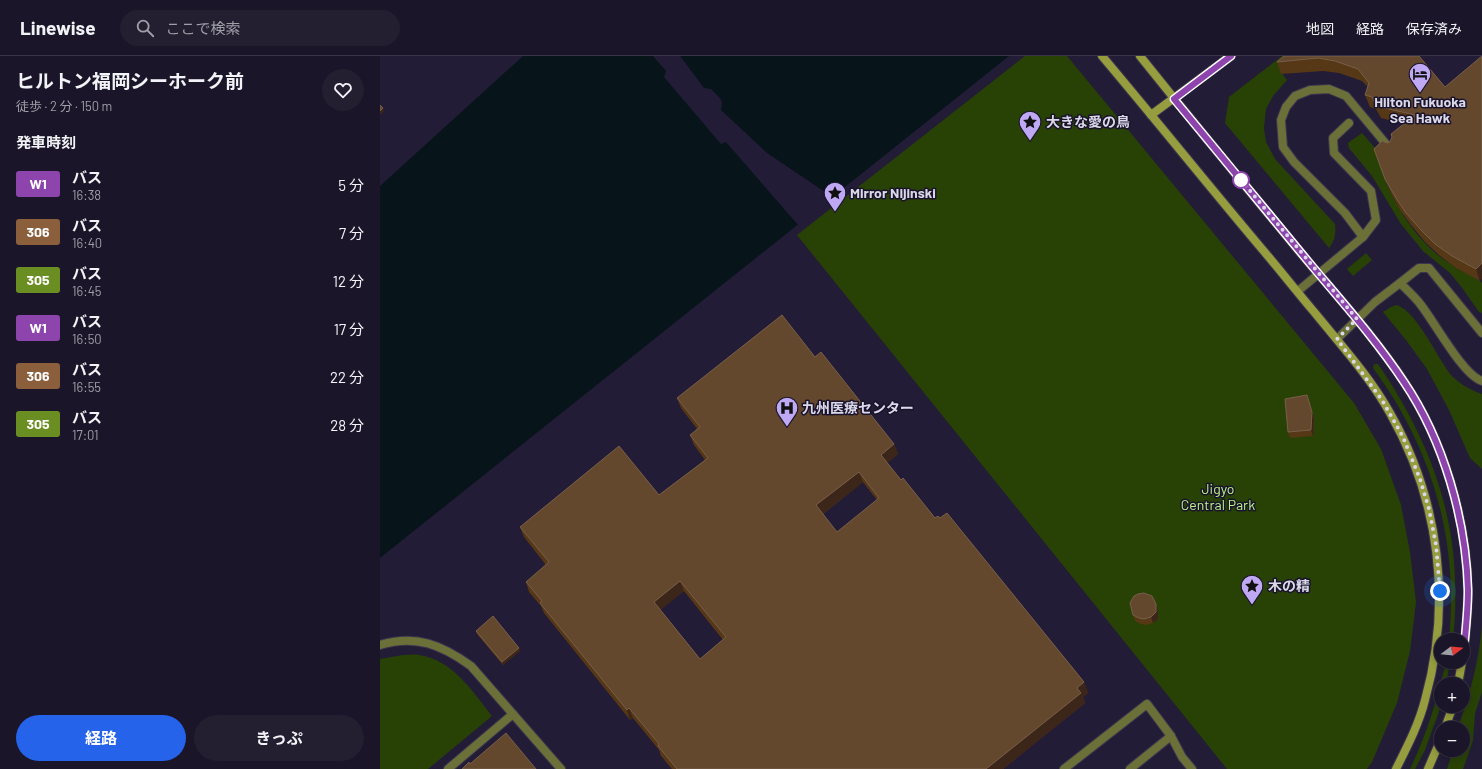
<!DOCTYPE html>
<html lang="ja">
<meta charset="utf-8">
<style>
:root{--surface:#1a1528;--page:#231e30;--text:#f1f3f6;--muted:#9f9fa8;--line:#383445;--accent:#2563eb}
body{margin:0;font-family:Barlow,"Noto Sans JP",sans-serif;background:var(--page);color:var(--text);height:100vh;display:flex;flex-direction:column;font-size:15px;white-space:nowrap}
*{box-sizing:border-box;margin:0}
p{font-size:13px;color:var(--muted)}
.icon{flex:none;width:22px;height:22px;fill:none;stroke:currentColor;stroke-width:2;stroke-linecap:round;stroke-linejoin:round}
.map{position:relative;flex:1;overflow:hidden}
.details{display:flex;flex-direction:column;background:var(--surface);width:380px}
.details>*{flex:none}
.badge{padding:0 8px;border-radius:3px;font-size:14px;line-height:26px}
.needle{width:26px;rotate:74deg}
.tools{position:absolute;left:1054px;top:577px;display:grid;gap:8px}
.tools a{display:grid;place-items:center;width:36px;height:36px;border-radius:50%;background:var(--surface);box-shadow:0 2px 6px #0003,0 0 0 1px var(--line);font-size:20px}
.you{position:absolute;width:20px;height:20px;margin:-10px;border:3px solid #fff;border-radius:50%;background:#1a73e8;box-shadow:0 0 0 6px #1a73e833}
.map>.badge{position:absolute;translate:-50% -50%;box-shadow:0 0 0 2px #fff}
h2{padding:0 16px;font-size:15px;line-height:36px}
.round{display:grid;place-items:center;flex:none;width:42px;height:42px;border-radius:21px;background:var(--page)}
.summary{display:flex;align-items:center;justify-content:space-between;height:68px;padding:0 16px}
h1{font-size:19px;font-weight:700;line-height:30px}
.action{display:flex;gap:8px;margin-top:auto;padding:8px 16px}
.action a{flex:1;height:46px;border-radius:24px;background:var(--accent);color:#fff;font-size:16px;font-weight:700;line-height:46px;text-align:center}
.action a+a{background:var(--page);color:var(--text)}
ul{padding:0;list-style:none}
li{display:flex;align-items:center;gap:12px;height:48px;padding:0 16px}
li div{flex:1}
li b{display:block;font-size:15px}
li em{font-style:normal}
li .badge{min-width:44px;font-weight:700;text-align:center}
header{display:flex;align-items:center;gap:24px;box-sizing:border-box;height:56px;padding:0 20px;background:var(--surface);border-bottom:1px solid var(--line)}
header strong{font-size:19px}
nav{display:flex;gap:22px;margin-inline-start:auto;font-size:14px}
.search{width:280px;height:36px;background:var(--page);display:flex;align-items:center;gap:10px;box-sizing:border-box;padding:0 14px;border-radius:22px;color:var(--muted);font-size:15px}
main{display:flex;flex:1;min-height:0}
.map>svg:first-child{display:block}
</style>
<header>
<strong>Linewise</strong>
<div class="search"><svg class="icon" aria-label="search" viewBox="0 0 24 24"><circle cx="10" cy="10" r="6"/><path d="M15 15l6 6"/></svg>ここで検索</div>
<nav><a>地図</a><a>経路</a><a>保存済み</a></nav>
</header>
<main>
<section class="details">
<div class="summary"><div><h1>ヒルトン福岡シーホーク前</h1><p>徒歩 · 2 分 · 150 m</p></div><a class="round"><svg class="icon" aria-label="heart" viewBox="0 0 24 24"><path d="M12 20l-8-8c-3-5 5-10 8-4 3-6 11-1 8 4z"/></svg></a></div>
<h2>発車時刻</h2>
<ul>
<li><span class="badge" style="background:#8e44ad;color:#fff">W1</span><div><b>バス</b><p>16:38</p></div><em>5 分</em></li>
<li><span class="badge" style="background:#8b5e3c;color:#fff">306</span><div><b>バス</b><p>16:40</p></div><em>7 分</em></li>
<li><span class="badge" style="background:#6b8e23;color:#fff">305</span><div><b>バス</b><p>16:45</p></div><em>12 分</em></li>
<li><span class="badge" style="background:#8e44ad;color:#fff">W1</span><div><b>バス</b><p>16:50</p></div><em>17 分</em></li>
<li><span class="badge" style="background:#8b5e3c;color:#fff">306</span><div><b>バス</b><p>16:55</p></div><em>22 分</em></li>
<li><span class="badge" style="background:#6b8e23;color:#fff">305</span><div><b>バス</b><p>17:01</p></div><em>28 分</em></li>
</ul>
<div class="action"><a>経路</a><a>きっぷ</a></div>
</section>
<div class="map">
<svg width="1102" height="713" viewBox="0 0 1102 713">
<rect width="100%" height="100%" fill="#231c36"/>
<g fill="#284206">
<polygon points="645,0 687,0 974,347 1001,393 1021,449 1030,496 1036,546 1030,595 1017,647 992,706 987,713 847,713 417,179"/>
<path d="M902,0H922L902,17L907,24L893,40L886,53L884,72L886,86L895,103L955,168C956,178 955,184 949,192L845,67L849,41Z"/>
<path d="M982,77L1003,101L999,105C1009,141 1033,181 1063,203C1068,206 1073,210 1078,213C1086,217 1096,221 1102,227V257L1099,256L1083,233L1070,217L1043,195L1021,168L992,120L969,92L968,87Z"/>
<polygon points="986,197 992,204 973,220 967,213"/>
<path d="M1017,249C1038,257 1056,300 1071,319C1080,328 1090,334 1102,338V413L1090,402L1069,354L1047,313L1026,284L1003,256L1011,251Z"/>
<path d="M994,308H998C1057,395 1084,478 1073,584H1069C1079,484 1052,392 993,312Z"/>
<path d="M1102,569V636L1095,657L1093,685L1083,713H1067L1073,694H1083V672H1078C1090,637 1099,606 1102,569Z"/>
<path d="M23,599C28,599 34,598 39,599C73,604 92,635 112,660L48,713H0V603Z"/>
<path d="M1066,606H1070L1066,628H1061V650L1045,694L1035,713H1030C1047,678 1057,644 1066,606Z"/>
</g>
<polygon fill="#07151b" points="143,0 629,0 0,502 0,130"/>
<polygon fill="#231c36" points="273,0 300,0 324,32 331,33 340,42 342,46 341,54 387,97 442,134 456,141 419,170 346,86 341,88 284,21 286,15"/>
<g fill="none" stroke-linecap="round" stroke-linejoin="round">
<g stroke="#3d364f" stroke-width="10">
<g id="lane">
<polyline points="969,67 953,82 954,97 991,135 996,164 983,181"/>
<polyline points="1020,227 1039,212 1049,212 1102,277"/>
<polyline points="918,235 983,181 965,157 914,106 903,91 901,64 906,51 915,40 930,34 949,33 966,40 1011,94"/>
<path d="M957,283L995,246L1020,227C1027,234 1035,241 1041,249C1055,267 1083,319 1102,325"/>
<polyline points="684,713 767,648 791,680 802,701 812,713"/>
<polyline points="750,713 791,680"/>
</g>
</g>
<g stroke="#3d364f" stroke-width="10">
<g id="street">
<path d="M0,589C36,578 62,589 91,610L181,713"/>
<polyline points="68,713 133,658"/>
</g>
</g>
<g stroke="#3d364f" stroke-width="10">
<g id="secondary">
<path d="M722,0C776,64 828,129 882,193C900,214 917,236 935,257C961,289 990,321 1010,357C1060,445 1072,547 1045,644C1039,668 1027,691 1016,713"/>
<path d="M760,0C813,66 866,131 920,196C956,239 994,280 1025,327C1064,387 1087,464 1088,536C1088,558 1085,581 1083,603"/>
<polyline points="771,59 851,0"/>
<polyline points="1078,628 1082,606"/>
<polyline points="1065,672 1073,650"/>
<polyline points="1048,713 1061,683"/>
</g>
</g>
<use href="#lane" stroke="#6b7038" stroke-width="8"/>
<use href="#street" stroke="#6b7038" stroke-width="8"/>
<use href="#secondary" stroke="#969d3e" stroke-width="8"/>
</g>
<g fill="#563716" fill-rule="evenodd">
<polygon points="904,0 1039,0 1100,225 1076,212 1060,200 1045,186 1031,169 1020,154 1010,135 994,93 1010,86 1024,68 1001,62 996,53 990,51 985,39 988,31 982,25 959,17 943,15 901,18 897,6"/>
<path d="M435,301L514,388L518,398L507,407L521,424L704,626L708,637L703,641L705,647L623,713H292L281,700L279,694L253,662L250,664L164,557L161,550L149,536L146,526L166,509L144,481L140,471L279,439L325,404L314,389L310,379L317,373L301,352L297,342ZM483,426L497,444L457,476L443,458ZM304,535L343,584L320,603L280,554Z"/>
<polygon points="927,339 934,362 933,380 910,382 908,376"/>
<polygon points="776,548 778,554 778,563 773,567 767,569 761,568 755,565 753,559"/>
<polygon points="96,575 139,592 140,595 123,609 97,578"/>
</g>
<g fill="#3c2519">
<polygon points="3,52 4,55 0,59 0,55"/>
<polygon points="1102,207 1102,223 1100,225 1096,213"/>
<polygon points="927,339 934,362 933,380 931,374"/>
<polygon points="514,388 518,398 505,409 501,399"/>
<polygon points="479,416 483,426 440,460 436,449"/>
<polygon points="300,525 304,535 278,556 274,546"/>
<polygon points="776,548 778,554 778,563 773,567 771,561"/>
<polygon points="139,592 140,595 123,609 122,606"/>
<polygon points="704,626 708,637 703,641 705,647 623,713 606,713 697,632"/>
<polygon points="249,652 253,662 250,664 247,654"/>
</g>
<g fill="#64482d" stroke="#775f4a" fill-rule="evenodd">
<polygon points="904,0 1039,0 1065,31 1102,0 1102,207 1096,213 1072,200 1055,188 1041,174 1026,157 1016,142 1005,123 994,93 1002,85 1007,87 1010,86 1012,81 1011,78 1035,59 996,50 992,41 985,39 989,27 978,13 955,5 938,2 897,6"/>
<polygon points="0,49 3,52 0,55"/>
<path d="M402,259L435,301L441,296L514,388L501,399L521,424L523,422L555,462L558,460L560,462L567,457L704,626L697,632L701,637L606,713H297L278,690L279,688L249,652L247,654L160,547L162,545L146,526L169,506L140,471L239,390L279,439L328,402L310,379L320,371L297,342ZM479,416L499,442L457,476L436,449ZM300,525L346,581L320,603L274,546Z"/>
<polygon points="927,339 932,356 931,374 908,376 905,343"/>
<polygon points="764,537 772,540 776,548 776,556 771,561 764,563 759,562 753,559 750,547 754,540 758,538"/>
<polygon points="113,560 139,592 122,606 96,575"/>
<polygon points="126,677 156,713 82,713 89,706 90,708"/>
</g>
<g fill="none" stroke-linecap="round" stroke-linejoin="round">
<g stroke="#fff" stroke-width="9">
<path id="line" d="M851,0L794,43C840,99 886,154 932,210C964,248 997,285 1024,326C1064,385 1086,464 1088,534C1088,557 1085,580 1083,603"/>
</g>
<use href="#line" stroke="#8e44ad" stroke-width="6"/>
<polyline stroke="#dbd8e9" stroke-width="4" stroke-dasharray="0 7.2" points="861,124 977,263 957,283 1002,344 1023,381 1040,423 1049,453 1056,489 1060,535"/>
</g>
<defs>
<g id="hotel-pin" transform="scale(1.15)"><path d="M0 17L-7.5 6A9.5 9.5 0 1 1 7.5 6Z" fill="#bfa9f4" stroke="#19132c"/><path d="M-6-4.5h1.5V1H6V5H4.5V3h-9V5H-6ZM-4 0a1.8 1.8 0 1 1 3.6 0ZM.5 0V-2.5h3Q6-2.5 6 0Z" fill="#111"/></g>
<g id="sight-pin" transform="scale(1.15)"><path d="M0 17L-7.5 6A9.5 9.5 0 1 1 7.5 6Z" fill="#bfa9f4" stroke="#19132c"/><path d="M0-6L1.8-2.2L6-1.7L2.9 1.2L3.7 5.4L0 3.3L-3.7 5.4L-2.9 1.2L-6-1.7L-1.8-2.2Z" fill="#111"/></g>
<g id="hospital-pin" transform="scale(1.15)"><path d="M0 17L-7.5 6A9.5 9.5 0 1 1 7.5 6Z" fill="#bfa9f4" stroke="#19132c"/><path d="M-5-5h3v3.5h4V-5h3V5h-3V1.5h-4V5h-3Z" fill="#111"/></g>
</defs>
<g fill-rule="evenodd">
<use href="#hotel-pin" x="1040" y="18"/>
<use href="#sight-pin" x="650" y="66"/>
<use href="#sight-pin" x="455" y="137"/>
<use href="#hospital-pin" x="407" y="352"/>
<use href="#sight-pin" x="872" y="530"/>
</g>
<circle fill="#fff" stroke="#8e44ad" stroke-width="2" cx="861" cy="124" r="8"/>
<g text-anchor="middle" stroke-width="3" stroke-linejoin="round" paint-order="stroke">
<g font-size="14" font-weight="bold" fill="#dbd8e9" stroke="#19132c" text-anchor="start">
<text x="1040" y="51" text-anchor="middle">Hilton Fukuoka<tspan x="1040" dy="16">Sea Hawk</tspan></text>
<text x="666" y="71">大きな愛の鳥</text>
<text x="470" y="142">Mirror Nijinski</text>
<text x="422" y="357">九州医療センター</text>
<text x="888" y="535">木の精</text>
</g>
<g font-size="14" fill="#bcf28b" stroke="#19132c">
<text x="838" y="438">Jigyo<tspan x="838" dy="16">Central Park</tspan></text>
</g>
</g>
</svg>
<div class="tools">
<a><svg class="needle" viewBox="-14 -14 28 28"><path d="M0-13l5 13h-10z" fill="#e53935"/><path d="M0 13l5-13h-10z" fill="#9f9fa8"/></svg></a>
<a>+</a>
<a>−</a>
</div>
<div class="you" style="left:1060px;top:535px"></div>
</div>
</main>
